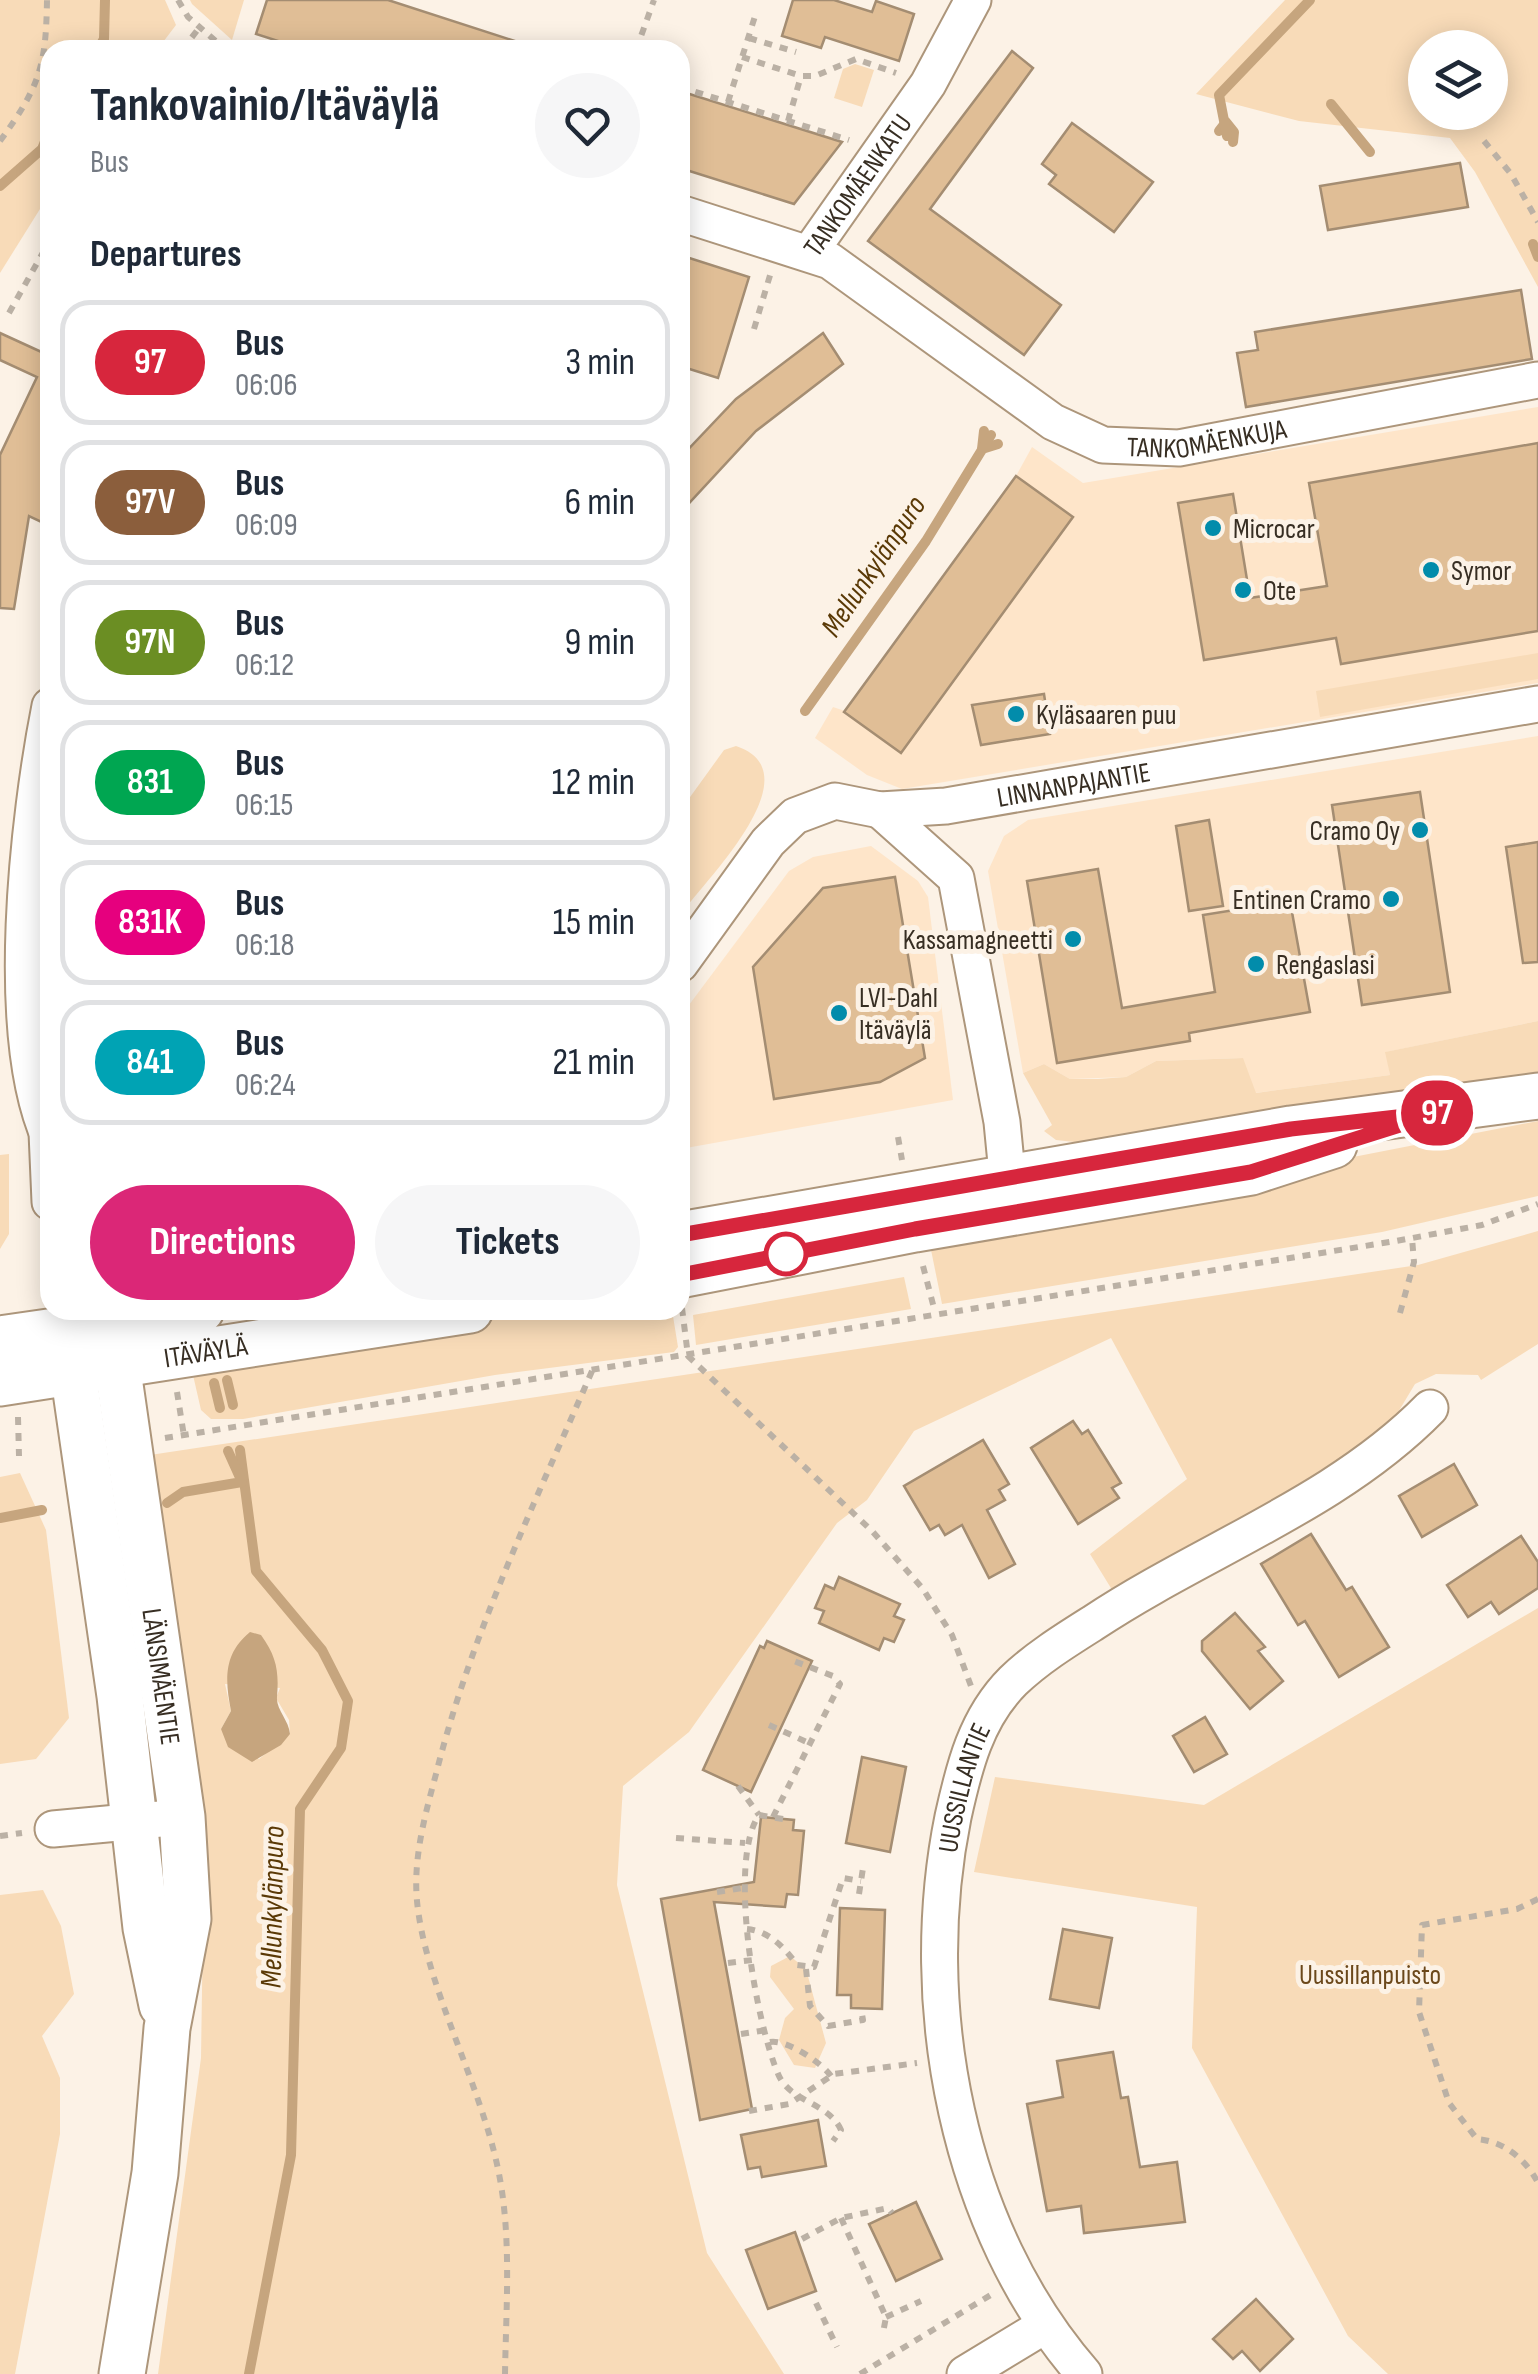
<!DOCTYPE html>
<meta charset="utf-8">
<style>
:root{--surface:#fff;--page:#f6f6f7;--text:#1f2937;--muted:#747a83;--line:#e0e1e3;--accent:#db2777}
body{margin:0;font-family:"Sofia Sans Condensed",sans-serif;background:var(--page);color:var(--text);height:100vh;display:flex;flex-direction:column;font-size:38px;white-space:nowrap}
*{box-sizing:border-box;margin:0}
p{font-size:32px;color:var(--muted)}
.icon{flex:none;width:55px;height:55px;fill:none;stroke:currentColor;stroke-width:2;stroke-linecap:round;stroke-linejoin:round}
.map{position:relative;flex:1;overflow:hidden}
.details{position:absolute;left:40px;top:40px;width:650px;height:1280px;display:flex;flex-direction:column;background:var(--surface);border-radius:30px;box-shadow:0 5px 25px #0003}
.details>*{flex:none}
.badge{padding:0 20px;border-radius:32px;font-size:35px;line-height:65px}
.fabs{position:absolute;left:1408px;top:30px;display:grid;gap:20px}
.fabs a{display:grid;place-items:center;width:100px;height:100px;border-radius:50%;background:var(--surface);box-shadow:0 5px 25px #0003;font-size:50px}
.map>.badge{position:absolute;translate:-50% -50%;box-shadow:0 0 0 5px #fff}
h2{padding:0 50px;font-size:38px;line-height:90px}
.round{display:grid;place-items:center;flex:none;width:105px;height:105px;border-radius:52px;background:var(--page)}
.overview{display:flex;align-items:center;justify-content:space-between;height:170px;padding:0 50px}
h1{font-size:48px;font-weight:700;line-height:75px}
.primary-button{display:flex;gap:20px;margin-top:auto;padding:20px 50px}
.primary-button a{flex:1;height:115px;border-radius:60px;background:var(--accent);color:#fff;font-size:40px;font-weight:700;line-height:115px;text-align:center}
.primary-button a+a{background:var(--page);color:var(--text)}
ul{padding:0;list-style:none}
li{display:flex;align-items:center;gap:30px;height:125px;margin:0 20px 15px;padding:0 30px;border:5px solid var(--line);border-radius:30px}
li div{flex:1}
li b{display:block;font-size:38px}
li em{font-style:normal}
li .badge{min-width:110px;font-weight:700;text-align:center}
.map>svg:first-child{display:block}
</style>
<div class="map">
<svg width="1538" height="2374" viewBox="0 0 1538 2374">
<rect width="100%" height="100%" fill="#fcf2e6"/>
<g fill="#fee5c9">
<polygon points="1538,407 1538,683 902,789 867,775 815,738 833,707 845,711 1016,476 1032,447 1083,483"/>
<polygon points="1538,736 1538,1021 1386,1052 1390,1075 1255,1093 1242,1058 1156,1061 1126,1077 1070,1079 1044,1064 1023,1073 988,871 1004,836 1028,820"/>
<polygon points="871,846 918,881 928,897 953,1100 686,1148 680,1113 680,1017 789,871 813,857"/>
</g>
<g fill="#f8dbb8" fill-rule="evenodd">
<polygon points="0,0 165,0 176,25 157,50 50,50 50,193 0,273"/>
<polygon points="190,0 244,0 232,40 192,4"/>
<path d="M1285,0H1538V287L1475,172L1450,138L1299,121L1196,94ZM1425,48H1490V112H1425Z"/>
<polygon points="855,64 874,70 862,107 834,98 843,69"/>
<polygon points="1538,653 1538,679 1320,717 1316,691"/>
<path d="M736,746C815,772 707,879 680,915V811L724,750Z"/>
<polygon points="1538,1021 1538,1079 1093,1144 1056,1140 1044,1131 1052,1125 1023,1073 1044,1064 1070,1079 1098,1079 1126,1077 1156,1061 1243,1058 1256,1093 1390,1075 1385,1052"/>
<polygon points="1538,1121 1538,1196 1382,1232 942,1304 929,1240"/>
<polygon points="9,1154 9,1234 0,1249 0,1155"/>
<path d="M1538,1231V1344L1481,1380L1478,1375L1436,1374L1415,1384L1385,1434L1114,1593L1090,1554L1187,1479L1111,1338L914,1431L867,1500L837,1523L689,1732L623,1786L617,1885L707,2253L784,2374H158L201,2058L203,1924L150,1455L1418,1265ZM225,1684L280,1688L276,1698L289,1720L290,1734L259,1759L221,1729L231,1711Z"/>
<polygon points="904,1277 911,1309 696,1345 693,1315"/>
<polygon points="549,1310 672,1310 678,1347 674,1352 495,1375 243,1419 211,1419 201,1410 193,1375 259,1356"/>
<polygon points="20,1473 46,1530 69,1718 36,1759 0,1764 0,1477"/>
<polygon points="1538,1608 1538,2374 1388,2374 1348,2336 1192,2048 1197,1907 974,1872 995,1777 1204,1805"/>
<polygon points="43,1890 61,1926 74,1994 42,2036 60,2078 60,2134 15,2374 0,2374 0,1895"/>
<polygon points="790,1956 806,1969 826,2043 815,2068 794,2065 779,2040 785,2018 794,2009 770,1977 771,1966"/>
</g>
<path fill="#c6a57e" d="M250,1632L261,1635C277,1657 279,1672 277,1697C276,1710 289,1720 290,1734L281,1745L252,1762L228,1747L221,1729L231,1711C225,1680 223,1654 250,1632Z"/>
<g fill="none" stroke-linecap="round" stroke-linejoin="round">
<g stroke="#c6a57e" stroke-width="10">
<polyline points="98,50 104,39 105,0"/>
<polyline points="1331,104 1370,152"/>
<polyline points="1219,131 1226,122 1234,132 1233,142"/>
<polyline points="1227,136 1219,95 1310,0"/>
<polyline points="0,186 42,149 50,129"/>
<polyline points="1533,244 1538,257"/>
<polyline points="984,431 982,449 998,444"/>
<polyline points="805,711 926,541 991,435"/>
<polyline points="227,1380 233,1405"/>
<polyline points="214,1383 220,1408"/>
<polyline points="240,1450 256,1571 322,1650 348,1701 341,1748 300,1809 291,2155 249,2374"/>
<polyline points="167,1503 183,1492 242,1482 228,1451"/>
<polyline points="0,1518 42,1510"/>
</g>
</g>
<g fill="#e0be96" stroke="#a48d72" stroke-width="2.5">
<polygon points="267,0 388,0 527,45 527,50 306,50 256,34"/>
<polygon points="793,0 834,0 872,12 876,1 914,14 899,61 825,37 821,48 782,36"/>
<polygon points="1012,51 1033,68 930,209 1061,305 1024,355 868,241"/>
<polygon points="680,91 842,142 794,204 680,168"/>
<polygon points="1072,123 1153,182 1114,232 1049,184 1056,175 1042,164"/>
<polygon points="1460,163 1468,207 1328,230 1320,186"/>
<polygon points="680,255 749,277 718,378 680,366"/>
<polygon points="1521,290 1532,359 1246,407 1237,353 1258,350 1255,332"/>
<polygon points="0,333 48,355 50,351 50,526 29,516 14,609 0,608 0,455 37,377 0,360"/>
<polygon points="823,333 843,364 756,431 680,513 680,458 736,399"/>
<polygon points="1538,443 1538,631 1341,664 1336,638 1204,660 1178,503 1233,494 1250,598 1327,586 1309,483"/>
<polygon points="1016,476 1073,517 901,753 844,712"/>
<polygon points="1044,694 1050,734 981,745 972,705"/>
<polygon points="1420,792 1450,992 1362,1005 1332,805"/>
<polygon points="1209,820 1223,906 1189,911 1176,826"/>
<polygon points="1538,842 1538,962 1523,963 1506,847"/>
<polygon points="1098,869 1122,1008 1215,992 1203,915 1290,901 1310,1012 1189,1033 1190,1041 1057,1063 1027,881"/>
<polygon points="895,877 925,1058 880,1082 774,1099 753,967 823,888"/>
<polygon points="1073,1421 1082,1434 1088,1430 1121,1483 1112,1488 1119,1498 1078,1524 1031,1448"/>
<polygon points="983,1440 1009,1484 999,1490 1005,1500 987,1510 1015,1564 989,1578 962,1525 945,1535 939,1525 930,1530 904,1486"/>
<polygon points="1454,1464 1477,1505 1422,1537 1399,1496"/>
<polygon points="1311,1534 1346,1590 1352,1587 1389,1647 1339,1677 1305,1621 1298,1625 1261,1564"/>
<polygon points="1521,1536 1538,1562 1538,1588 1499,1614 1491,1602 1468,1617 1447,1585"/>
<polygon points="839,1577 900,1604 894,1616 904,1620 894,1642 884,1638 879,1650 819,1623 824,1611 815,1608 825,1585 834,1589"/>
<polygon points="1235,1613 1265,1647 1258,1651 1283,1681 1250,1709 1202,1651 1202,1641"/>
<polygon points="767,1641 812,1661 751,1792 703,1770 760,1646 764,1648"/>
<polygon points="1205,1717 1227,1754 1194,1772 1173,1736"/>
<polygon points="862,1757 906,1767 890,1852 846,1843"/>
<polygon points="761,1817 794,1820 793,1830 804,1831 798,1895 787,1894 785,1907 714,1902 752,2109 700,2120 661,1899 754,1882"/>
<polygon points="840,1908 885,1910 882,2009 851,2008 851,1995 837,1995"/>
<polygon points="1063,1929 1112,1938 1099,2008 1050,1999"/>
<polygon points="1113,2052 1121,2098 1128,2097 1140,2167 1177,2162 1185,2222 1084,2233 1081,2206 1047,2211 1027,2104 1063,2097 1057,2061"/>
<polygon points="818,2120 826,2166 762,2177 760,2167 748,2169 741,2135"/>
<polygon points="916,2202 942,2259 896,2281 869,2224"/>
<polygon points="795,2232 816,2291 768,2309 746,2250"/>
<polygon points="1256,2299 1293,2339 1260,2371 1242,2351 1233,2359 1213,2339"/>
</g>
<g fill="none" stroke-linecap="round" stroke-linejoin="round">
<g stroke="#ad967b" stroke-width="39">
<g id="minor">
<path id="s1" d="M680,213L830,261L1053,422L1103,445L1179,448L1538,380"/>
<path id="s2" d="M810,252L928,84L973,0"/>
<path d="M50,706C28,817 3,1035 50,1139"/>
<polyline points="880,810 956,878 1002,1122 1010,1204"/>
<path id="s3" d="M680,964L768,842L795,816L835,801L880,810L946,806L1538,704"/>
<polyline points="47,1132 50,1202"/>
<polyline points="53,1829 182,1817"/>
<polyline points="965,2374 1044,2326"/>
<path id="s4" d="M1084,2374C957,2229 915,2004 953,1817C964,1767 976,1718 1013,1681C1037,1658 1066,1640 1093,1623C1203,1550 1337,1503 1430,1408"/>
</g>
</g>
<g stroke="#ad967b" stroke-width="49">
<g id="major">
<polyline points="680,1235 1291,1129 1538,1096"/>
<polyline points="680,1275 915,1229 1251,1172 1334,1145"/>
<path id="s5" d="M111,1322L182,1817L188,1919L167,2028L155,2173L122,2374"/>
<polyline points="67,1329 120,1696 146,1928 162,2005"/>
<polyline points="0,1339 201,1310"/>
<path id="s6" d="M0,1383L470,1310"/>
</g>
</g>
<g stroke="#bbb1a5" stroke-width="6" stroke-dasharray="8 8" stroke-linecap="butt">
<polyline points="178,0 188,17 226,50"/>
<polyline points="749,38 796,52"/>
<polyline points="182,50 199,28"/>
<polyline points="636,50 654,0"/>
<polyline points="742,57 801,76 815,76 856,59 896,73"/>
<polyline points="680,87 849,140"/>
<polyline points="728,102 756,13"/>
<polyline points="788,121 801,76"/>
<path d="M0,141C40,86 46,66 47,0"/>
<polyline points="1484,141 1511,174 1538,222"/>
<polyline points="9,313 50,240"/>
<polyline points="754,329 771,272"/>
<polyline points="898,1137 902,1160"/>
<polyline points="923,1266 935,1312"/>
<polyline points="682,1308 688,1356 873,1532 923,1589 952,1635 971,1686"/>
<polyline points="1400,1313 1414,1262 1412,1238"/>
<polyline points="177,1392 184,1436"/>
<polyline points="18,1417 19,1456"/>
<polyline points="165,1438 1396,1241 1482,1225 1538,1204"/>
<polyline points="769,1725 809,1743"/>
<polyline points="738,1786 759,1815"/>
<polyline points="773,1817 840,1684 833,1676 794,1661"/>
<path d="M783,1819L759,1815C727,1861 756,2025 779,2076C791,2102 829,2103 841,2130L833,2141"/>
<polyline points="0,1836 22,1833"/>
<polyline points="676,1838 745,1843"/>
<polyline points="717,1892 742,1888"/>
<polyline points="859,1894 863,1868"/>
<path d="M1538,1899L1517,1909L1422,1925L1419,2012L1449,2103L1477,2139C1503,2141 1526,2159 1538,2183"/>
<path d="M747,1929C769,1931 785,1948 797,1965L814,1967L843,1878L861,1881"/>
<polyline points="728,1963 753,1960"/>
<polyline points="806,1969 810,2006 828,2026 863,2020 861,2008"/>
<polyline points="741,2034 767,2030"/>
<path d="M770,2042C786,2039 821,2062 831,2076"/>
<polyline points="749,2111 789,2104 834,2074 917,2063"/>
<polyline points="841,2218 886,2317 883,2333"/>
<polyline points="802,2239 841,2218 888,2208 892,2213"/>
<polyline points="816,2303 837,2347"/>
<polyline points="886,2317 921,2301"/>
<path d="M505,2374C506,2307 512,2235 498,2169C480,2082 425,1985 417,1901C413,1858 425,1815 436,1774C471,1634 535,1503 592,1371"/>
<polyline points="860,2374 994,2293"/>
</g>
<use href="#minor" stroke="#fff" stroke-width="35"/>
<use href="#major" stroke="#fff" stroke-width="45"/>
</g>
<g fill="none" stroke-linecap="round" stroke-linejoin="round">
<g stroke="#fff" stroke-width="22">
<polyline id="line" points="680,1235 1291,1129 1441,1112 1251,1172 915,1229 680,1275"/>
</g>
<use href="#line" stroke="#d7263d" stroke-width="15"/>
</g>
<g fill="#028cab" stroke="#fcf2e6" stroke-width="4">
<circle cx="1213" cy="528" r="10"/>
<circle cx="1431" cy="570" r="10"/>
<circle cx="1243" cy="590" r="10"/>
<circle cx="1016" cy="714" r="10"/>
<circle cx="1420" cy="830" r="10"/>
<circle cx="1391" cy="899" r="10"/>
<circle cx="1073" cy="939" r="10"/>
<circle cx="1256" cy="964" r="10"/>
<circle cx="839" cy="1013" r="10"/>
</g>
<circle fill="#fff" stroke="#d7263d" stroke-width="5" cx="786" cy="1254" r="20"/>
<g text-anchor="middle" stroke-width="10" stroke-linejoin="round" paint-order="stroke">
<g font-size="28" fill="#372e23" stroke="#fcf2e6">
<text dy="10" stroke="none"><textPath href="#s2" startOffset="82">TANKOMÄENKATU</textPath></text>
<text dy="10" stroke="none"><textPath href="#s1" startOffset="592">TANKOMÄENKUJA</textPath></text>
<text dy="10" stroke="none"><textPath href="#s3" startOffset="472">LINNANPAJANTIE</textPath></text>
<text dy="10" stroke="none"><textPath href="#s6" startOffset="208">ITÄVÄYLÄ</textPath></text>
<text dy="10" stroke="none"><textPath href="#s5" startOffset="358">LÄNSIMÄENTIE</textPath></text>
<text dy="10" stroke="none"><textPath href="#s4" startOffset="622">UUSSILLANTIE</textPath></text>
</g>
<g font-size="28" fill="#372e23" stroke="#fcf2e6" text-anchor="start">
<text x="1233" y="538">Microcar</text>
<text x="1451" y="580">Symor</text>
<text x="1263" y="600">Ote</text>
<text x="1036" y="724">Kyläsaaren puu</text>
<text x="1400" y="840" text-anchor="end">Cramo Oy</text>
<text x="1371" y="909" text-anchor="end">Entinen Cramo</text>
<text x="1053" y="949" text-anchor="end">Kassamagneetti</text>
<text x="1276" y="974">Rengaslasi</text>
<text x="859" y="1007">LVI-Dahl<tspan x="859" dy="32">Itäväylä</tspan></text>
</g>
<g font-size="28" fill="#6b481b" stroke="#fcf2e6">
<text x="1370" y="1984">Uussillanpuisto</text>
</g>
<g font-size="30" font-style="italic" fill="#5a3906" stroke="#fcf2e6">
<text transform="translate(873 566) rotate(-56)" y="10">Mellunkylänpuro</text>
<text transform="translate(272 1907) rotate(-89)" y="10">Mellunkylänpuro</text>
</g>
</g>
</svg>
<div class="fabs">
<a><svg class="icon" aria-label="layers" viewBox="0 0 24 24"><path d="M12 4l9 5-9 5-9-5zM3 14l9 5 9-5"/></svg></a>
</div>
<b class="badge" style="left:1437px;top:1113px;background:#d7263d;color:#fff">97</b>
<section class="details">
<div class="overview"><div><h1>Tankovainio/Itäväylä</h1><p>Bus</p></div><a class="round"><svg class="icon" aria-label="heart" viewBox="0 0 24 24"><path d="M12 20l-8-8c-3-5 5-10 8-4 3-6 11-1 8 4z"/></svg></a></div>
<h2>Departures</h2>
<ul>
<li><span class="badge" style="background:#d7263d;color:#fff">97</span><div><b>Bus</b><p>06:06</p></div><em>3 min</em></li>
<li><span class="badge" style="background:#8b5e3c;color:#fff">97V</span><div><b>Bus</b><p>06:09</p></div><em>6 min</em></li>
<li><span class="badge" style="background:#6b8e23;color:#fff">97N</span><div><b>Bus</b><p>06:12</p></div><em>9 min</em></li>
<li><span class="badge" style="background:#00a651;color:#fff">831</span><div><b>Bus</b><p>06:15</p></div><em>12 min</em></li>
<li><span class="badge" style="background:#e6007e;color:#fff">831K</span><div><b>Bus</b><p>06:18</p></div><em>15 min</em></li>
<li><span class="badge" style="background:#00a3b4;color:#fff">841</span><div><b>Bus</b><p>06:24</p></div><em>21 min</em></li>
</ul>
<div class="primary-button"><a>Directions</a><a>Tickets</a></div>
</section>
</div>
